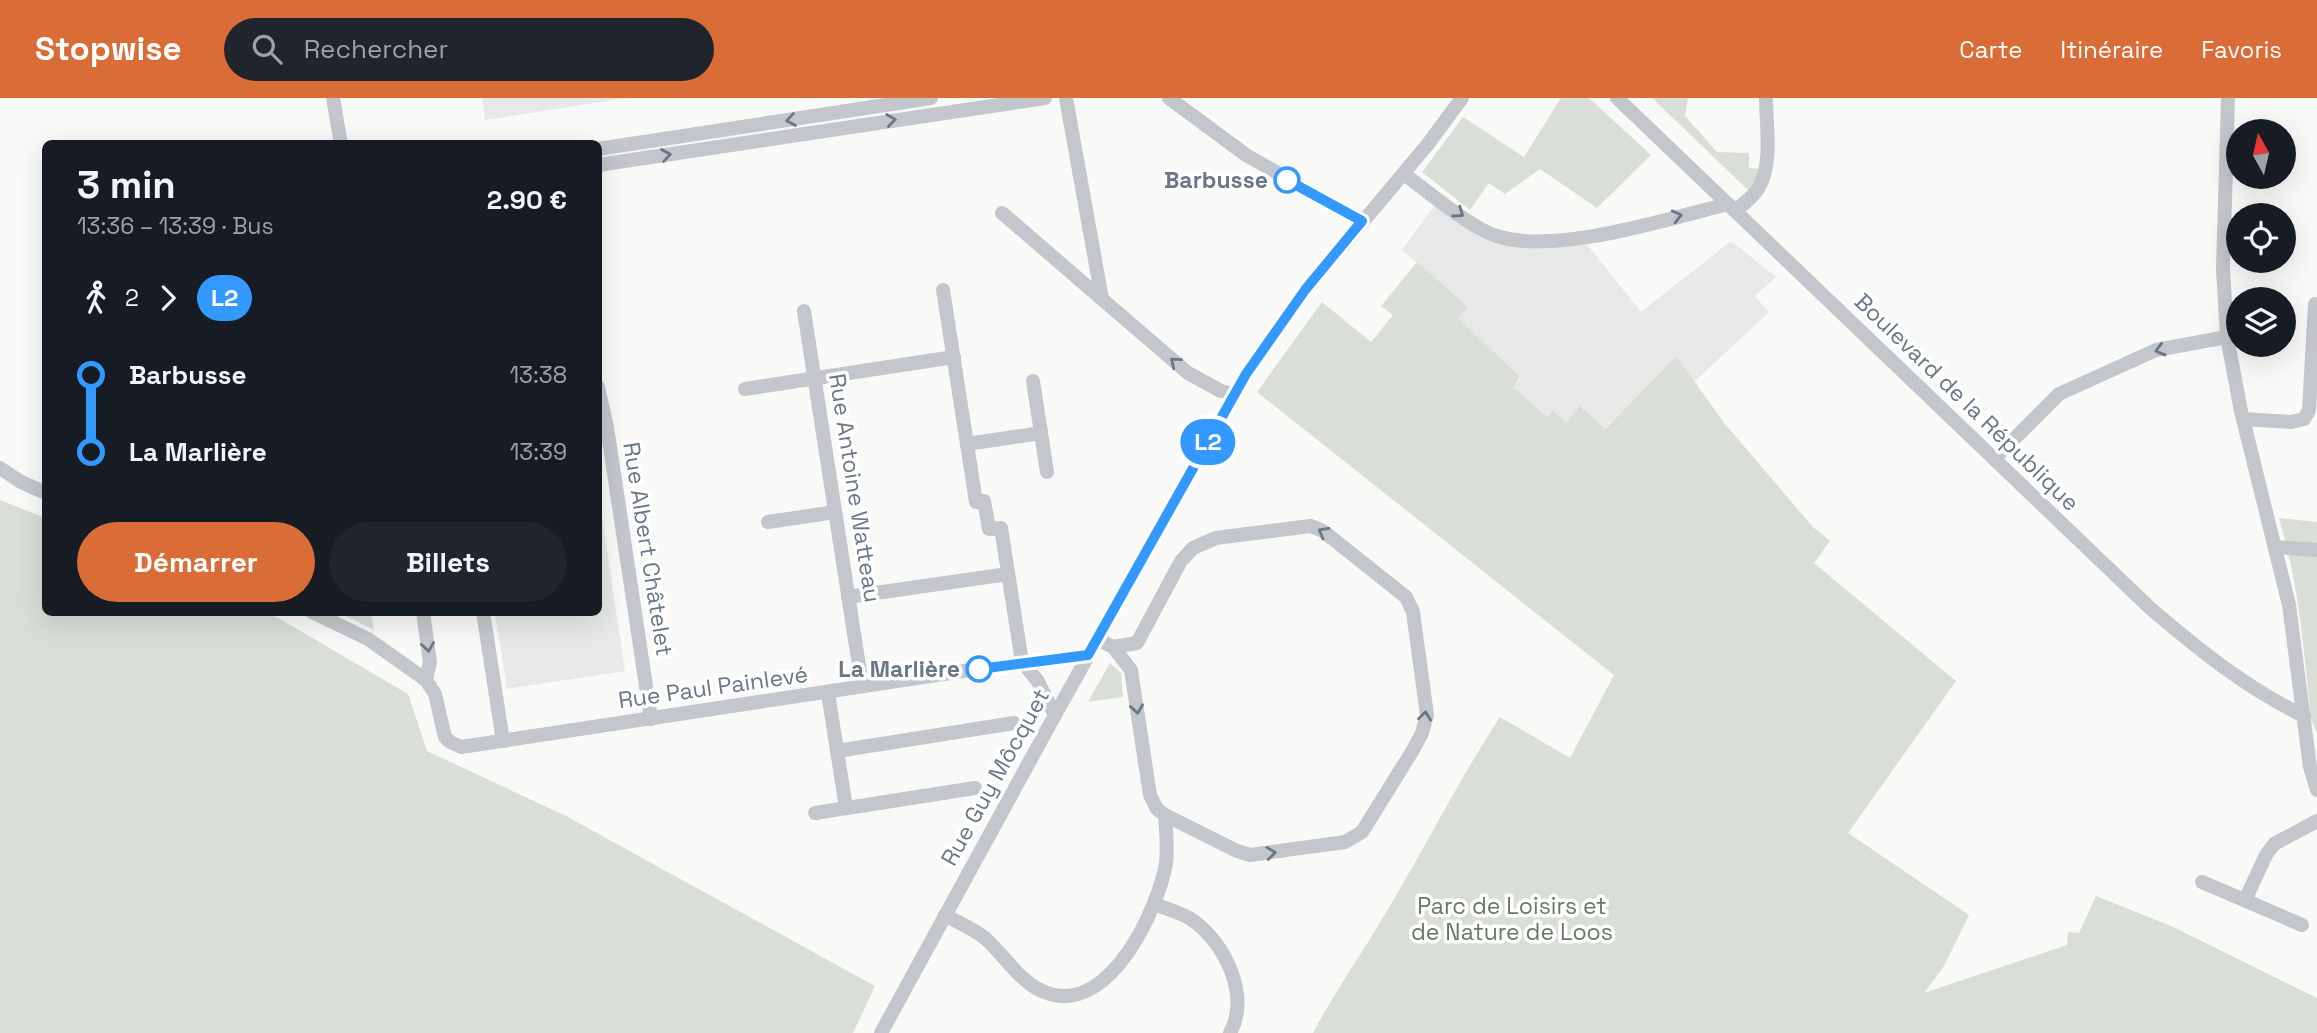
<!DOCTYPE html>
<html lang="fr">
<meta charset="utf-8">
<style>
:root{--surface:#171b24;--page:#20242c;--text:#f1f3f6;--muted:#9ea1a6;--accent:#da6d37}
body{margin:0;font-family:"Space Grotesk",sans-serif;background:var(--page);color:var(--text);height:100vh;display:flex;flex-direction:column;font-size:26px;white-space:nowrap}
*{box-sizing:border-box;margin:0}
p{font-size:23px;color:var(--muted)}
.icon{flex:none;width:38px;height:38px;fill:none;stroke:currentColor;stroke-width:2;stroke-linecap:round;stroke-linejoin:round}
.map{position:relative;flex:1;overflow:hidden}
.panel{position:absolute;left:42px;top:42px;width:560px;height:476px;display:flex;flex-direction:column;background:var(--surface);border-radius:10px;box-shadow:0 7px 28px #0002}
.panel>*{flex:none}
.badge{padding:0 14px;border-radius:23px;font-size:24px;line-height:46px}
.needle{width:46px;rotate:352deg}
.buttons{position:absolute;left:2226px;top:21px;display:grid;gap:14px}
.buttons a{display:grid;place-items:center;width:70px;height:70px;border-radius:50%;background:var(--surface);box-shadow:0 7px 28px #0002;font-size:35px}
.map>.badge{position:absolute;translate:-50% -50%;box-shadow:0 0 0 4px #fff}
.legs{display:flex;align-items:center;gap:10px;height:77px;padding:0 35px;font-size:23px}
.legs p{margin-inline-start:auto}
.headline{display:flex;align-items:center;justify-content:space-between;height:119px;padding:0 35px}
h1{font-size:38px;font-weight:800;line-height:52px}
.button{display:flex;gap:14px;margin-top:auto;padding:14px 35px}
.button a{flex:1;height:80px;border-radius:42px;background:var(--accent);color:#fff;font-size:28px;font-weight:800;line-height:80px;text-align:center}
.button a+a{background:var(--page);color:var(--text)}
ul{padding:0 35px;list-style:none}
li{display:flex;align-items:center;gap:24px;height:77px;font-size:26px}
li i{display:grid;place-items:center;width:10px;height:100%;margin:0 9px;background:currentColor}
li i::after{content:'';width:18px;height:18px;margin:-9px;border:5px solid;border-radius:50%;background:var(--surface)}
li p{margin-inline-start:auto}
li:first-child i{background:linear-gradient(#0000 50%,currentColor 0)}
li:last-child i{background:linear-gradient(currentColor 50%,#0000 0)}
header{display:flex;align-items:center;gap:42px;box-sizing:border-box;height:98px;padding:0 35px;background:var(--accent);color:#fff}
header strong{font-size:33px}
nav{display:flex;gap:38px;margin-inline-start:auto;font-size:24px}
.search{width:490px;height:63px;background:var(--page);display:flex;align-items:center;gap:18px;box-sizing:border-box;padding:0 24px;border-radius:38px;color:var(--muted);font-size:26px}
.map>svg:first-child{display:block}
</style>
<header>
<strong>Stopwise</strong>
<div class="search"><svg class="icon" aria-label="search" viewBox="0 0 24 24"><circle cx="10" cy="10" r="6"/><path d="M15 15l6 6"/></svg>Rechercher</div>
<nav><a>Carte</a><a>Itinéraire</a><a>Favoris</a></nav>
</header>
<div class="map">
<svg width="2317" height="935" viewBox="0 0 2317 935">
<rect width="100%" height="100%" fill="#f9f9f7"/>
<g fill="#e7e8e8">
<polygon points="482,0 627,0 485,22"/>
<polygon points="1434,108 1500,146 1529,150 1586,145 1641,214 1731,143 1776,179 1755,198 1769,214 1694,284 1676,258 1604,331 1547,320 1513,289 1521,280 1458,220 1467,208 1402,152"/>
<polygon points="599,398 625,573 507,591 495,515 598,514"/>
</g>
<g fill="#d9ded7">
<polygon points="1561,0 1589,0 1651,57 1597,110 1540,71 1505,96 1489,85 1470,112 1422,74 1463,19 1524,59"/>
<polygon points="1652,0 1688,0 1685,18 1717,54 1749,55 1749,70 1759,71 1756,84 1748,92"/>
<path d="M1417,164L1468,209L1458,220L1520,279L1513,289L1547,319L1553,313L1566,325L1580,308L1605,331L1676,258L1725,326L1813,429L1830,443L1814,465L1956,583L1848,735L1969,817L1944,868L1924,895L2067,847L2068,834L2079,835L2096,798L2171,828L2317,900V935H1313C1333,897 1357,863 1379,826C1421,758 1456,686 1500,619L1570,660L1614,577L1257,294L1322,204L1371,244L1393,217L1381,208Z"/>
<polygon points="0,402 45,420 46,514 265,514 280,521 408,596 427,653 566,718 875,888 853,935 0,935"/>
<path d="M2279,420L2317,424V635L2311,621C2304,553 2299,486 2279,420Z"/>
<polygon points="340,515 371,515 374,532"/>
<polygon points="1110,565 1121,575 1123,599 1088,604"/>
</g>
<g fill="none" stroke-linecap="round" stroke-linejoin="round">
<g stroke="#c3c6ca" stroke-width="14">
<polyline points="333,0 341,46"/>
<polyline points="1066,0 1102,201"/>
<polyline points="1169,0 1246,57 1362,123"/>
<path d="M1617,0L2150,510C2198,551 2246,590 2304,618"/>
<polyline points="2228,0 2223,171 2227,239 2241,313 2289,507 2310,669 2317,692"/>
<polyline points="598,51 931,0"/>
<polyline points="598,67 1045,0"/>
<path d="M1404,76C1426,92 1472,131 1497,138C1556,157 1667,121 1728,106"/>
<path d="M1735,113C1743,106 1754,99 1759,89C1773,64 1766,27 1766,0"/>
<polyline points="1002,115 1188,275 1221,293 1235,296"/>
<polyline points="943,192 976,404 984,403 989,431 1001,430 1022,564"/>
<polyline points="804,213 860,574"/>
<polyline points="1033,283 1047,374"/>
<polyline points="598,289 607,329 651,621"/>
<polyline points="745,291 954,259"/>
<polyline points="2243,321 2291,324 2304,321 2309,312 2315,206"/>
<polyline points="967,346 1041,335"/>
<polyline points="1994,361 2059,296 2156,252 2227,239"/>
<polyline points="0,370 21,384 46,395"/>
<polyline points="768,424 835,414"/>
<polyline points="2276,449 2317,452"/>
<polyline points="848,499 1008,476"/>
<polyline points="312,514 368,541 426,582 435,596 445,639 450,644 461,649 970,572 1089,557"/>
<polyline points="423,514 430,564 426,582"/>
<polyline points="483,514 503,643"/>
<polyline points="1097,541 1113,549 1131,572 1150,697 1157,711 1165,717 1237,753 1250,757 1345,744 1362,734 1413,652 1422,635 1427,617 1413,514 1406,499 1323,433 1311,428 1216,440 1193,450 1181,463 1137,545 1113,549"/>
<polyline points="1022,564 1037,582 1055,617"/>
<polyline points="828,595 846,710"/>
<polyline points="837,653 1014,625"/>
<polyline points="815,715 975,690"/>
<polyline points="2202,784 2302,827"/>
<polyline points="2245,802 2266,757 2274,746 2317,723"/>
<path d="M1154,806C1167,811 1183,815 1194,823C1226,848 1250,897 1230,935"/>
<path d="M945,817C959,825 974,831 986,841C1007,860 1022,888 1050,896C1111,914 1158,811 1166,765C1168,749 1166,733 1165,717"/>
<polyline points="881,935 1055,617 1246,276 1305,193 1428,46 1462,0"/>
</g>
</g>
<defs><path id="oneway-chevron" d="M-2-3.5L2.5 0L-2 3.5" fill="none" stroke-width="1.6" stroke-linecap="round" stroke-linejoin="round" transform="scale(1.75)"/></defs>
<g stroke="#6a7787">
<use href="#oneway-chevron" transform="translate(791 22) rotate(171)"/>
<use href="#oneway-chevron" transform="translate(891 22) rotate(-8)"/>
<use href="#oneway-chevron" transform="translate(666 57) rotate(-9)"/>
<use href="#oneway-chevron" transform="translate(1459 115) rotate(35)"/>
<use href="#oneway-chevron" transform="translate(1677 118) rotate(-14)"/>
<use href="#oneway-chevron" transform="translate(2160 252) rotate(164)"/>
<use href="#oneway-chevron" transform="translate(1175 264) rotate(-140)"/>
<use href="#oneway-chevron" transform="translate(1323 434) rotate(-150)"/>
<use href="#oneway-chevron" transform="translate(428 549) rotate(81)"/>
<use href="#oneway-chevron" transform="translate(1137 611) rotate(82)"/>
<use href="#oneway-chevron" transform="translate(1425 618) rotate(-83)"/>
<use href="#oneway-chevron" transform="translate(1271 755) rotate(-7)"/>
</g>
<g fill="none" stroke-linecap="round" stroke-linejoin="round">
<g stroke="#fff" stroke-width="16">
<polyline id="line-1" points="979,571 1088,557 1246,276 1305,192 1362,123 1287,82"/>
</g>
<use href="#line-1" stroke="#39f" stroke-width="10"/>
</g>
<g fill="#fff" stroke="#39f" stroke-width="3.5">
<circle cx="1287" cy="82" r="12"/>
<circle cx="979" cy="571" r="12"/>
</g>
<g text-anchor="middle" stroke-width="7" stroke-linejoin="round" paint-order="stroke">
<g font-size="23" font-weight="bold" fill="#6a7787" stroke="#fff" text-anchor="end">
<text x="1268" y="90">Barbusse</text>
<text x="960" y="579">La Marlière</text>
</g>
<g font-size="23" fill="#6a7787" stroke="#fff">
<text transform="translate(1967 304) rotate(44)" y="8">Boulevard de la République</text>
<text transform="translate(855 390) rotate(81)" y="8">Rue Antoine Watteau</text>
<text transform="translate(648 451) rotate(81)" y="8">Rue Albert Châtelet</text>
<text transform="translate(713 589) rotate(-8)" y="8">Rue Paul Painlevé</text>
<text transform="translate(995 679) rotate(-61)" y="8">Rue Guy Môcquet</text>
</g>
<g font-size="23" fill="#667965" stroke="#fff">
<text x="1512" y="816">Parc de Loisirs et<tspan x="1512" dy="26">de Nature de Loos</tspan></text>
</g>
</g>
</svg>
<div class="buttons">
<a><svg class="needle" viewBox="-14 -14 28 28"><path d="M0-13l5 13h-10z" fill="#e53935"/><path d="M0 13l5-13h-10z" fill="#9ea1a6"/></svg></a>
<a><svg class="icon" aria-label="locate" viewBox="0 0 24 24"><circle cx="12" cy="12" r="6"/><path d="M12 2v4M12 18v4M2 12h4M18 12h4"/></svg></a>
<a><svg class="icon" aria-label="layers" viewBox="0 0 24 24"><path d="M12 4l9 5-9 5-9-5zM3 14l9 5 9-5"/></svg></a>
</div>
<b class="badge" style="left:1208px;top:344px;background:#39f;color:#fff">L2</b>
<section class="panel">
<div class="headline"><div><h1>3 min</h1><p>13:36 – 13:39 · Bus</p></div><b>2.90 €</b></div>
<div class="legs"><svg class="icon" aria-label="walk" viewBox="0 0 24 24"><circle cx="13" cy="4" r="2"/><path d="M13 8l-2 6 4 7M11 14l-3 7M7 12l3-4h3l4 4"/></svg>2<svg class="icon" aria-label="forward" viewBox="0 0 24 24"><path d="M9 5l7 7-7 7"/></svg><b class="badge" style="background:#39f;color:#fff">L2</b></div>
<ul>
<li><i style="color:#39f"></i><b>Barbusse</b><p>13:38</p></li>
<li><i style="color:#39f"></i><b>La Marlière</b><p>13:39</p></li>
</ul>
<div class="button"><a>Démarrer</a><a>Billets</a></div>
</section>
</div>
